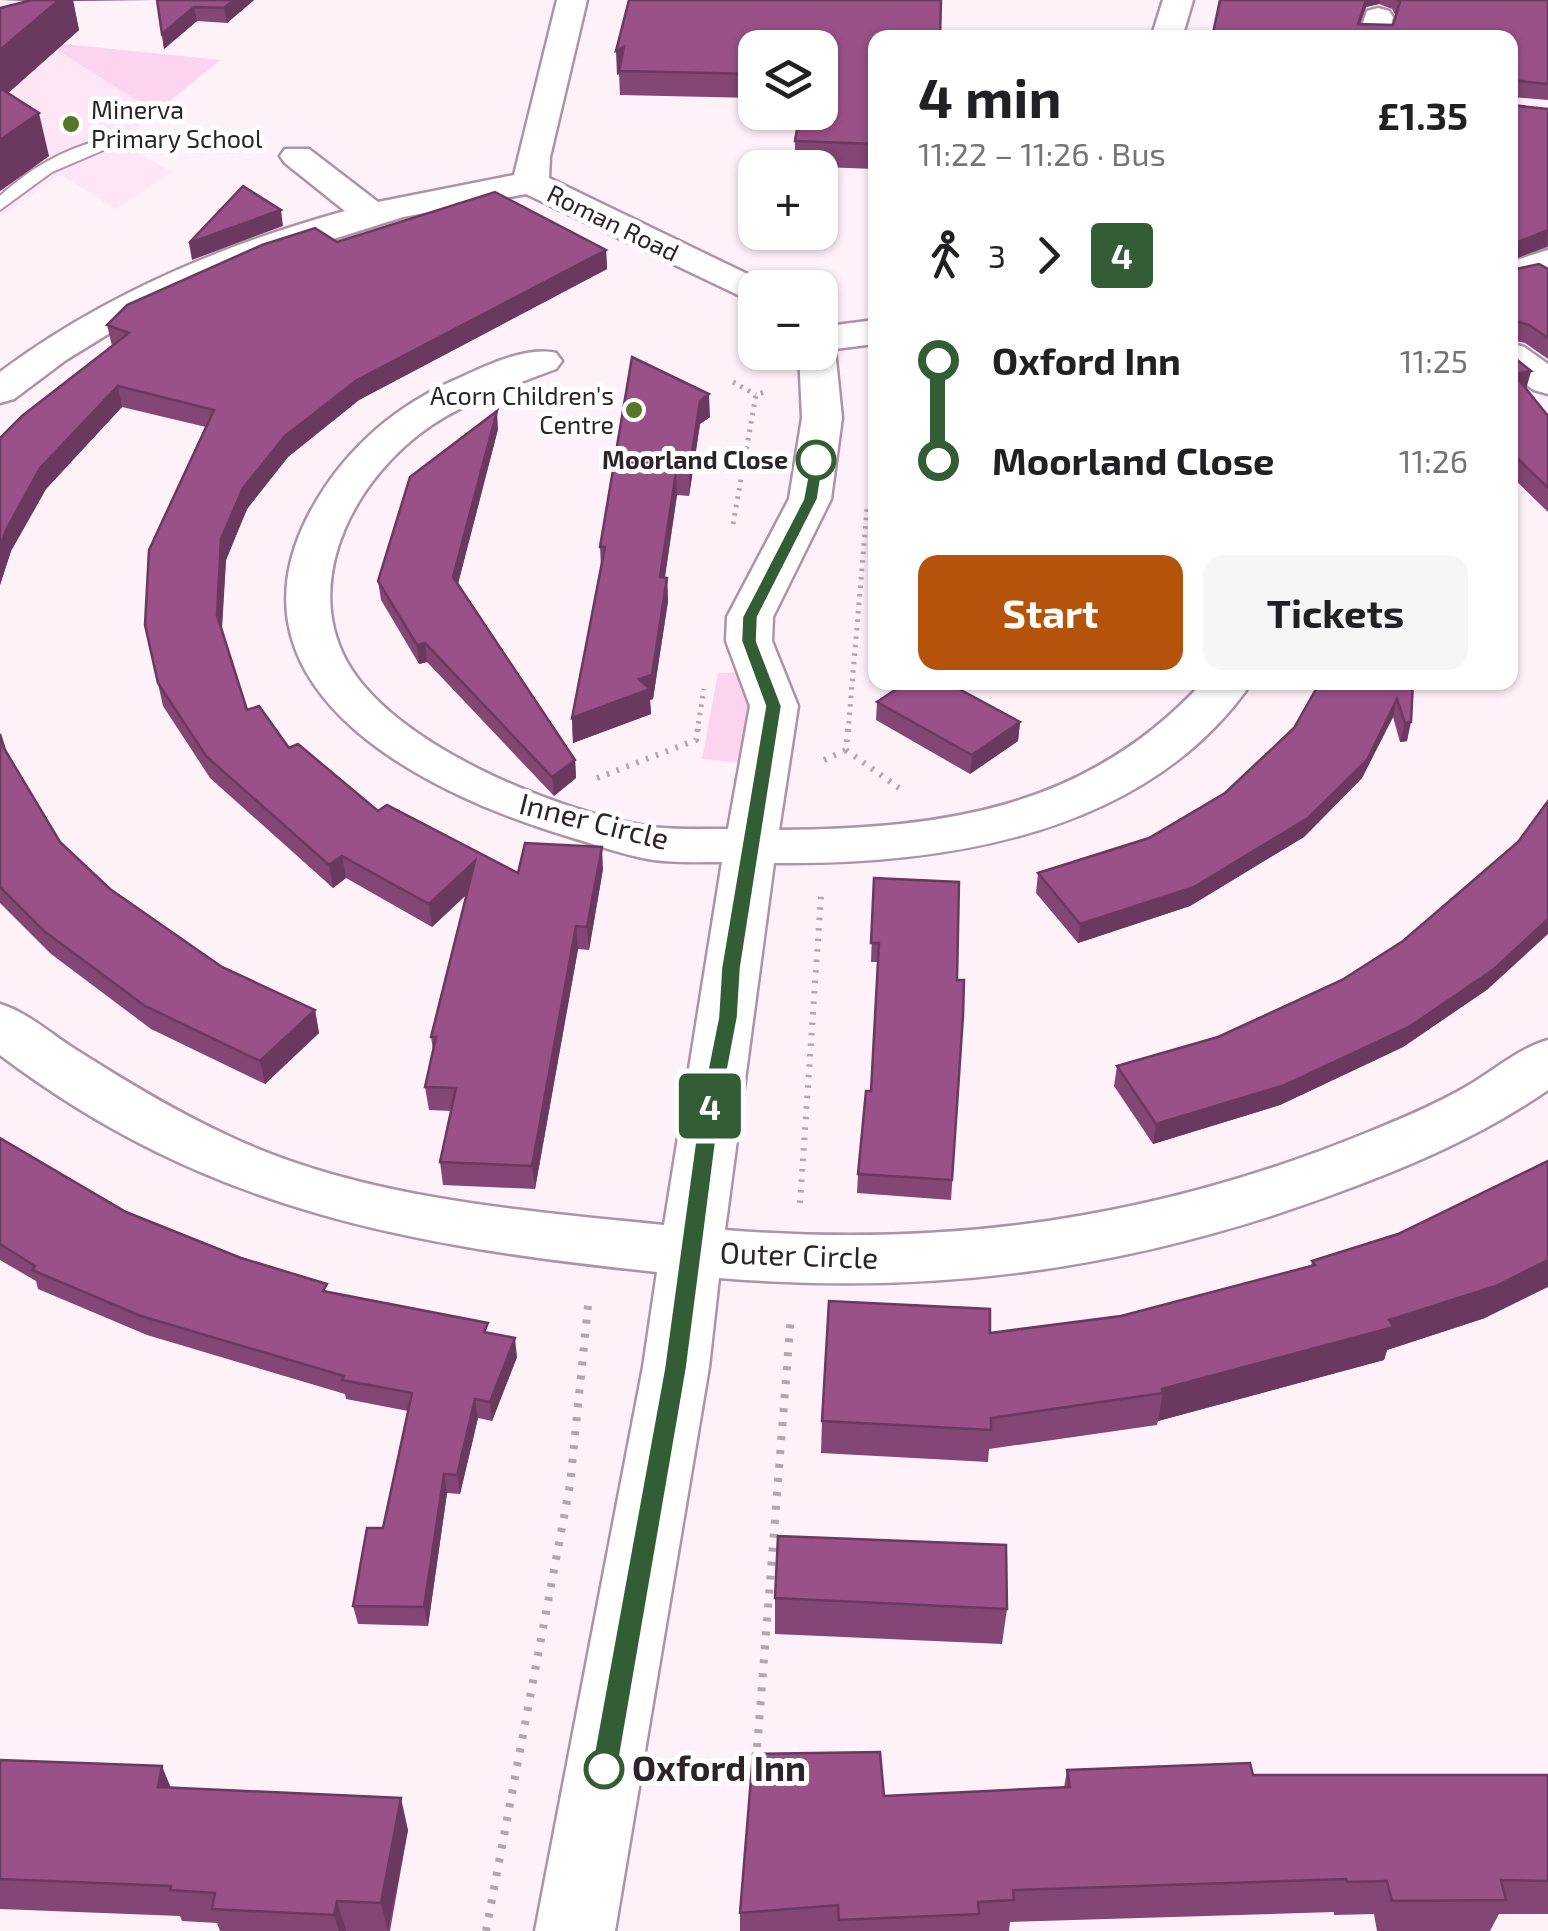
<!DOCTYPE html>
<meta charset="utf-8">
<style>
:root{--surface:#fff;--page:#f6f6f6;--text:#202124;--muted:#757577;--accent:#b45309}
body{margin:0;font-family:"Exo 2",sans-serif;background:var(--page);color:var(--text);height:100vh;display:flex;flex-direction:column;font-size:38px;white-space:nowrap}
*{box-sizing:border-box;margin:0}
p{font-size:32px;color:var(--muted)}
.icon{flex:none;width:55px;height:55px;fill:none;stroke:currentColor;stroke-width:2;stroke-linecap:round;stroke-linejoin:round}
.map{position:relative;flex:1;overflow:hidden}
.sheet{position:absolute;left:868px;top:30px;width:650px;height:660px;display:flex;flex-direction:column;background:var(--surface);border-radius:20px;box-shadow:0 2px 8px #0004}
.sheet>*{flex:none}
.badge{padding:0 20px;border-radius:8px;font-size:35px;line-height:65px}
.buttons{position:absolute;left:738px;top:30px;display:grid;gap:20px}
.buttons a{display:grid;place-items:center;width:100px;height:100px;border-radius:20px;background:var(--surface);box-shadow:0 2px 8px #0004;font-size:50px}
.map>.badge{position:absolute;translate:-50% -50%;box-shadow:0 0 0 5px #fff}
.legs{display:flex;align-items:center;gap:15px;height:110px;padding:0 50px;font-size:32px}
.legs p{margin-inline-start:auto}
.headline{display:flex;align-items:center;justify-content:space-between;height:170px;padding:0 50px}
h1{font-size:55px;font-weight:700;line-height:75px}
.cta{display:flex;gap:20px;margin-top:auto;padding:20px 50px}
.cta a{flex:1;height:115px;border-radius:20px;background:var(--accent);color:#fff;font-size:40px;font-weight:700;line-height:115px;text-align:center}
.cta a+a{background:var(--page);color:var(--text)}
ul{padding:0 50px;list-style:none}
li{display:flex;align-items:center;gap:35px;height:100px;font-size:38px}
li i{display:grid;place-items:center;width:15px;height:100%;margin:0 12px;background:currentColor}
li i::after{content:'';width:25px;height:25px;margin:-12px;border:8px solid;border-radius:50%;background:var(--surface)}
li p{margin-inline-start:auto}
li:first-child i{background:linear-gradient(#0000 50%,currentColor 0)}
li:last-child i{background:linear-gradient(currentColor 50%,#0000 0)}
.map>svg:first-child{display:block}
</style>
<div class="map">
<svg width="1548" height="1931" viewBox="0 0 1548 1931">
<rect width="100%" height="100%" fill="#fff1fa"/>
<polygon fill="#fee6f7" points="0,38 220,60 118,143 173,172 115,209 60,174 0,217"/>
<g fill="#fcd4f0">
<polygon points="44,42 220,60 156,112"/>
<polygon points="762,672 765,765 702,759 718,673"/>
</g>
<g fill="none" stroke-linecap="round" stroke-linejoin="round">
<g stroke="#b092a7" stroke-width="4">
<path id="service" d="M100,140L108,145L106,149L52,172L0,210V196C29,169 62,150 100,140Z"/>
</g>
<g stroke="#b092a7" stroke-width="5">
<g id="minor">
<path d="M557,0H587L550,157L549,178L768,284L771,288H755V303L526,194L403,217L264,261L126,323L66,360L14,399L0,403V372C103,295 222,245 345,211L285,163L280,156L285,149H309L378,202L514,175Z"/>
<polygon points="1163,0 1193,0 1182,38 1151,38"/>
<polygon points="1378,8 1389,11 1393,17 1388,38 1358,38 1367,11"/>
<polygon points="1548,250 1548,273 1510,285 1510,262"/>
<path d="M875,320V344L835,349L842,418L831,499L773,617L772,641L798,706L779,830C943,829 1087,809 1203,682H1252C1147,835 946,865 774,863L725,1230C950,1248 1156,1219 1366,1133C1401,1119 1437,1104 1469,1085C1496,1069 1519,1048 1548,1040V1090C1483,1135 1411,1166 1337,1193C1133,1269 936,1296 719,1278L709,1367L615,1931H535L643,1367L657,1272C408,1246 205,1210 0,1055V1004C29,1013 52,1035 78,1051C127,1082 178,1113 231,1137C363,1199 520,1210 664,1225L722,862C700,862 676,863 654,860C627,856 600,846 573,838C436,798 216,696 308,516C339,456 388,411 448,383C478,370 523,345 556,353L562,361L556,369C513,385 470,400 432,425C359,474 301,575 346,660C392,746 561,813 652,827C677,830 703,829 728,829L750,706L726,641L727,617L789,499L802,418L799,352H820V327Z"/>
<polygon points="1510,343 1524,347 1548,364 1548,394 1534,390 1510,373"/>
</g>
</g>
<g stroke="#b3a6af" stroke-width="5" stroke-dasharray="2.5 6" stroke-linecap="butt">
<polyline points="733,382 756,395"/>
<polyline points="733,524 756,395 767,391"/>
<polyline points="697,732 704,689"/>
<polyline points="848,732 867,509"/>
</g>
<g stroke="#b3a6af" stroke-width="6" stroke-dasharray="2.5 8" stroke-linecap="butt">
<polyline points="848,729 846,750 899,788"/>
<polyline points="824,760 846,750"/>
<polyline points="597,778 696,740 698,729"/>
<polyline points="800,1203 821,896"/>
</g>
<g stroke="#b3a6af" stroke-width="8" stroke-dasharray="4 10" stroke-linecap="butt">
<polyline points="756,1761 791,1315"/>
<polyline points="486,1931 570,1485 589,1296"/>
</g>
<use href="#service" fill="#fff" fill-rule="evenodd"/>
<use href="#minor" fill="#fff" fill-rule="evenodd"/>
</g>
<g fill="#844675" fill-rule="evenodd">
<polygon points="0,0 254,0 227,23 197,21 164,49 157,0 73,1 79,30 8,93 49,156 0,191 0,8 29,1"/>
<polygon points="629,0 875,38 875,169 795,166 795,141 798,124 788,123 788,112 820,112 820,48 755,48 755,98 620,95 619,74 617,75"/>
<path d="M1220,0H1548V100L1511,97V105L1548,109V247L1511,260L1512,270L1548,269V359L1525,343L1511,340V355L1531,371L1526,389L1548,416V512L1510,475V38H1212ZM1379,4L1392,9L1396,16L1393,25H1360L1366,7Z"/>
<polygon points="337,242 606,250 607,269 359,400 288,457 247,509 226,560 222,630 247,710 289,748 378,811 518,873 603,869 589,950 578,949 535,1189 443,1185 440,1162 451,1111 429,1110 425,1087 433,1050 431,1037 467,894 432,927 346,878 333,888 210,778 163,706 145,625 206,427 122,407 46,489 11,551 0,585 0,438 112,346 107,325"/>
<polygon points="632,357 710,417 700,424 689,496 677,495 665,578 667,578 668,601 653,699 650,700 651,714 573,743 572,718 601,568 600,547"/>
<polygon points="498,429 458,584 575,760 576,778 554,796 427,662 419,664 381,600 378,581"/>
<polygon points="1413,682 1407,741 1400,742 1393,717 1362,778 1304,837 1190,906 1078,943 1036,893 1038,873 1149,838 1225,793 1294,728"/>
<polygon points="877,702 1020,722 1018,741 970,774 876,720"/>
<polygon points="0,733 5,751 60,842 110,889 222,967 315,1010 319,1033 265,1084 151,1029 51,954 0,903"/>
<polygon points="1518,842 1488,989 1403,1047 1280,1105 1153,1144 1114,1086 1117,1066 1218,1037 1342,980 1403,941"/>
<polygon points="874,878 957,980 963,1016 951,1200 857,1193 858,1174 871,1091 878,962 871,962"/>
<polygon points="0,1138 126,1212 241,1258 329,1292 489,1333 517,1357 492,1421 478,1418 460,1494 447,1493 428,1626 358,1624 353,1606 383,1528 408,1411 346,1399 345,1394 147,1335 38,1289 36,1281 0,1260"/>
<polygon points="1312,1261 1485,1318 1387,1350 1384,1360 1158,1421 1157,1425 989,1449 988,1462 821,1453 822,1421 990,1333 1121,1316 1311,1267"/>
<polygon points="775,1598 1007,1609 1002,1644 775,1634"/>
<polygon points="0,1760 170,1787 408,1830 390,1931 220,1931 217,1923 182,1921 180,1916 0,1909"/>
<polygon points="1067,1770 1253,1775 1548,1775 1548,1914 1499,1914 1490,1931 1377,1931 1374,1914 1334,1915 1334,1912 1010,1922 1009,1931 740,1931 740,1913 884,1796 1064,1788"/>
</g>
<g fill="#6b395f">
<polygon points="59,0 73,0 79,30 6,95 0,115 0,50"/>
<polygon points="234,0 254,0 227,23 224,8"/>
<polygon points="1366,0 1380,0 1379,4 1366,7 1355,38 1358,24"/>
<polygon points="194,7 197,21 164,49 162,34"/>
<polygon points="624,47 619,74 617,75 616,51"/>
<polygon points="39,113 49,156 0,191 0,140"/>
<polygon points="281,210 283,226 192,260 189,243"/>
<polygon points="1548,230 1547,246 1510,261 1510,245"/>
<polygon points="606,250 607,269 359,400 288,457 247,509 226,560 221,637 217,615 221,539 243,488 285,436 357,380"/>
<polygon points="1531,371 1526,389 1514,374"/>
<polygon points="118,386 122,407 46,489 11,551 0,585 0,546 6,530 40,468"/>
<polygon points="709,394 710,417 700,424 689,496 689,472 700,401"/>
<polygon points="497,411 498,429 455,595 453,577"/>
<polygon points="676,472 677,495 661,601 660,577"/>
<polygon points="667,578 668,601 653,699 650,700 651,714 573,743 572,718 639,679"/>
<polygon points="425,643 427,662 419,664 417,645"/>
<polygon points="1397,699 1393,717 1362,778 1304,837 1190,906 1078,943 1080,924"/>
<polygon points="1020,722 1018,741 970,774 972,755"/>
<polygon points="1411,722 1407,741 1400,742 1405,723"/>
<polygon points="575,760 576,778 554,796 552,777"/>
<polygon points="602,847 603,869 589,950 587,927"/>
<polygon points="342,856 346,878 333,888 329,865"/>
<polygon points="475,861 478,884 432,927 429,904"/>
<polygon points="1548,919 1548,934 1488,989 1403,1047 1280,1105 1153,1144 1156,1124"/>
<polygon points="576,926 578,949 535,1189 532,1166"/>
<polygon points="315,1010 319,1033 265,1084 260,1061"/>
<polygon points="1548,1260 1548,1287 1485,1318 1387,1350 1384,1360 1158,1421 1163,1393 1162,1389 1389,1320"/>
<polygon points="515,1338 517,1357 492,1421 490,1402"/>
<polygon points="475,1399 478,1418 460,1494 457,1475"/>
<polygon points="444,1474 447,1493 428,1626 424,1607"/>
<polygon points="162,1766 175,1798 158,1787"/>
<polygon points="401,1798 408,1830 388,1931 381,1903"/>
<polygon points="337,1901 346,1931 339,1931 334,1915"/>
</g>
<g fill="#995188" stroke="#6b395f" stroke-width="2.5">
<polygon points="32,0 59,0 0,50 0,8"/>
<polygon points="157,0 234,0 224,8 194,7 162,34"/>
<polygon points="629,0 941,0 940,38 875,38 875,144 795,141 800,112 820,112 820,48 755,48 755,74 619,71 624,47 616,51"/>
<polygon points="1220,0 1366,0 1358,24 1393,25 1400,2 1398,0 1548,0 1548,84 1511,80 1511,105 1548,109 1548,230 1510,245 1512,270 1539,264 1548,269 1548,338 1529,325 1515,321 1511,325 1511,355 1531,371 1514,374 1548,416 1548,488 1510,451 1510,38 1212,38"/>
<polygon points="0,88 39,113 0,140"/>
<polygon points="243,186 281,210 189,243"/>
<polygon points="495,192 606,250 357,380 285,436 243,488 221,539 217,615 247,710 259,706 289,748 298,744 378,811 387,805 518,873 525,843 602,847 587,927 576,926 532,1166 440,1162 456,1088 425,1087 436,1037 431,1037 475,861 429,904 342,856 329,865 206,756 158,683 145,625 149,550 214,410 118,386 40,468 6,530 0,546 0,438 22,416 129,333 107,325 127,305 262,245 315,228 337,242"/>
<polygon points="632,357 709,394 700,401 689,472 676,472 660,577 667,578 652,675 639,679 650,689 572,718 605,547 600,547"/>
<polygon points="497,411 453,577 575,760 552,777 425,643 417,645 378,581 410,477"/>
<polygon points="907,682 946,682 1020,722 972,755 877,702"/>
<polygon points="1320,682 1413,682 1411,722 1405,723 1397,699 1367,760 1308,818 1194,887 1080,924 1038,873 1149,838 1225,793 1294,728"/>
<polygon points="0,734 5,750 60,842 110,889 222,967 315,1010 260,1061 145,1006 44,931 0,887"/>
<polygon points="1548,801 1548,919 1494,969 1409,1027 1285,1085 1156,1124 1117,1066 1218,1037 1342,980 1403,941 1518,842"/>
<polygon points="874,878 959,882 957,980 964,980 963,1016 952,1180 858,1174 866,1091 871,1091 879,943 871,943"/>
<polygon points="0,1138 126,1212 241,1258 327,1284 323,1291 488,1323 484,1332 515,1338 490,1402 475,1399 457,1475 444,1474 424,1607 353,1606 367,1528 383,1528 412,1393 342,1380 344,1376 141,1316 32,1270 35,1266 0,1244"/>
<polygon points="1548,1161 1548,1260 1496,1286 1389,1320 1394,1327 1162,1389 1163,1393 991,1418 991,1430 822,1421 829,1301 990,1309 990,1333 1121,1316 1315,1265 1312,1261 1398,1234"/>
<polygon points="778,1536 1006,1545 1007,1609 775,1598"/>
<polygon points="880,1752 884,1796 1070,1787 1067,1770 1250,1763 1253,1775 1548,1775 1548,1881 1501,1880 1506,1900 1392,1901 1387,1881 1347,1882 1346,1879 1013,1890 1014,1900 978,1902 979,1914 839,1920 838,1905 740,1913 753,1754"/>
<polygon points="0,1760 162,1766 158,1787 401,1798 381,1903 337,1901 334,1915 212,1909 215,1893 170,1890 171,1886 0,1879"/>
</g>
<polygon fill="#325d35" stroke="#fff" stroke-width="2.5" points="811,457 824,460 818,499 758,617 757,641 782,706 741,968 738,1017 720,1112 687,1368 618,1769 614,1778 604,1781 595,1778 591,1769 664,1368 699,1112 718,1017 721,968 765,706 741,641 742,617 803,499"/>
<g fill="#5a762a" stroke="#fff" stroke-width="4">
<circle cx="71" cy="124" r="10"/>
<circle cx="634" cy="410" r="10"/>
</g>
<g fill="#fff" stroke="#325d35" stroke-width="5">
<circle cx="816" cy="460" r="18"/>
<circle cx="604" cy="1769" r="18"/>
</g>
<g text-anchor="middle" stroke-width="10" stroke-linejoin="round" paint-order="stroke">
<g font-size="25" fill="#2f232b" stroke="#fff" text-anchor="start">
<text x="91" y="119">Minerva<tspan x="91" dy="29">Primary School</tspan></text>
<text x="614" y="405" text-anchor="end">Acorn Children's<tspan x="614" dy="29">Centre</tspan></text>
</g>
<g font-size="25" fill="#2f232b" stroke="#fff">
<text transform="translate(613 223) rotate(26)" y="9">Roman Road</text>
</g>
<g font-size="25" font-weight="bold" fill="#2f232b" stroke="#fff" text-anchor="end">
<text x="788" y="469">Moorland Close</text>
</g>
<g font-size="30" fill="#2f232b" stroke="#fff">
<text transform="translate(594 822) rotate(14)" y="10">Inner Circle</text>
<text transform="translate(799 1256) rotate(2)" y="10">Outer Circle</text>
</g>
<g font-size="35" font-weight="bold" fill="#2f232b" stroke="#fff" text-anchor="start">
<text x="632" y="1781">Oxford Inn</text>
</g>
</g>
</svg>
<div class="buttons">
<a><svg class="icon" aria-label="layers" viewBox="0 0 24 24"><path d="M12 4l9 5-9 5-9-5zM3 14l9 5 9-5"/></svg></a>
<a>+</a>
<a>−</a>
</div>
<b class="badge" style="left:710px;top:1106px;background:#325d35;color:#fff">4</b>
<section class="sheet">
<div class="headline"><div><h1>4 min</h1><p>11:22 – 11:26 · Bus</p></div><b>£1.35</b></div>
<div class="legs"><svg class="icon" aria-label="walk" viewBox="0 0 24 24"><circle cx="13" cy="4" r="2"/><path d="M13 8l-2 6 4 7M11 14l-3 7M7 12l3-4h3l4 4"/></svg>3<svg class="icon" aria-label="forward" viewBox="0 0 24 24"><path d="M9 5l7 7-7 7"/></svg><b class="badge" style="background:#325d35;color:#fff">4</b></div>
<ul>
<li><i style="color:#325d35"></i><b>Oxford Inn</b><p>11:25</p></li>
<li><i style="color:#325d35"></i><b>Moorland Close</b><p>11:26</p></li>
</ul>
<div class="cta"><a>Start</a><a>Tickets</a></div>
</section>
</div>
